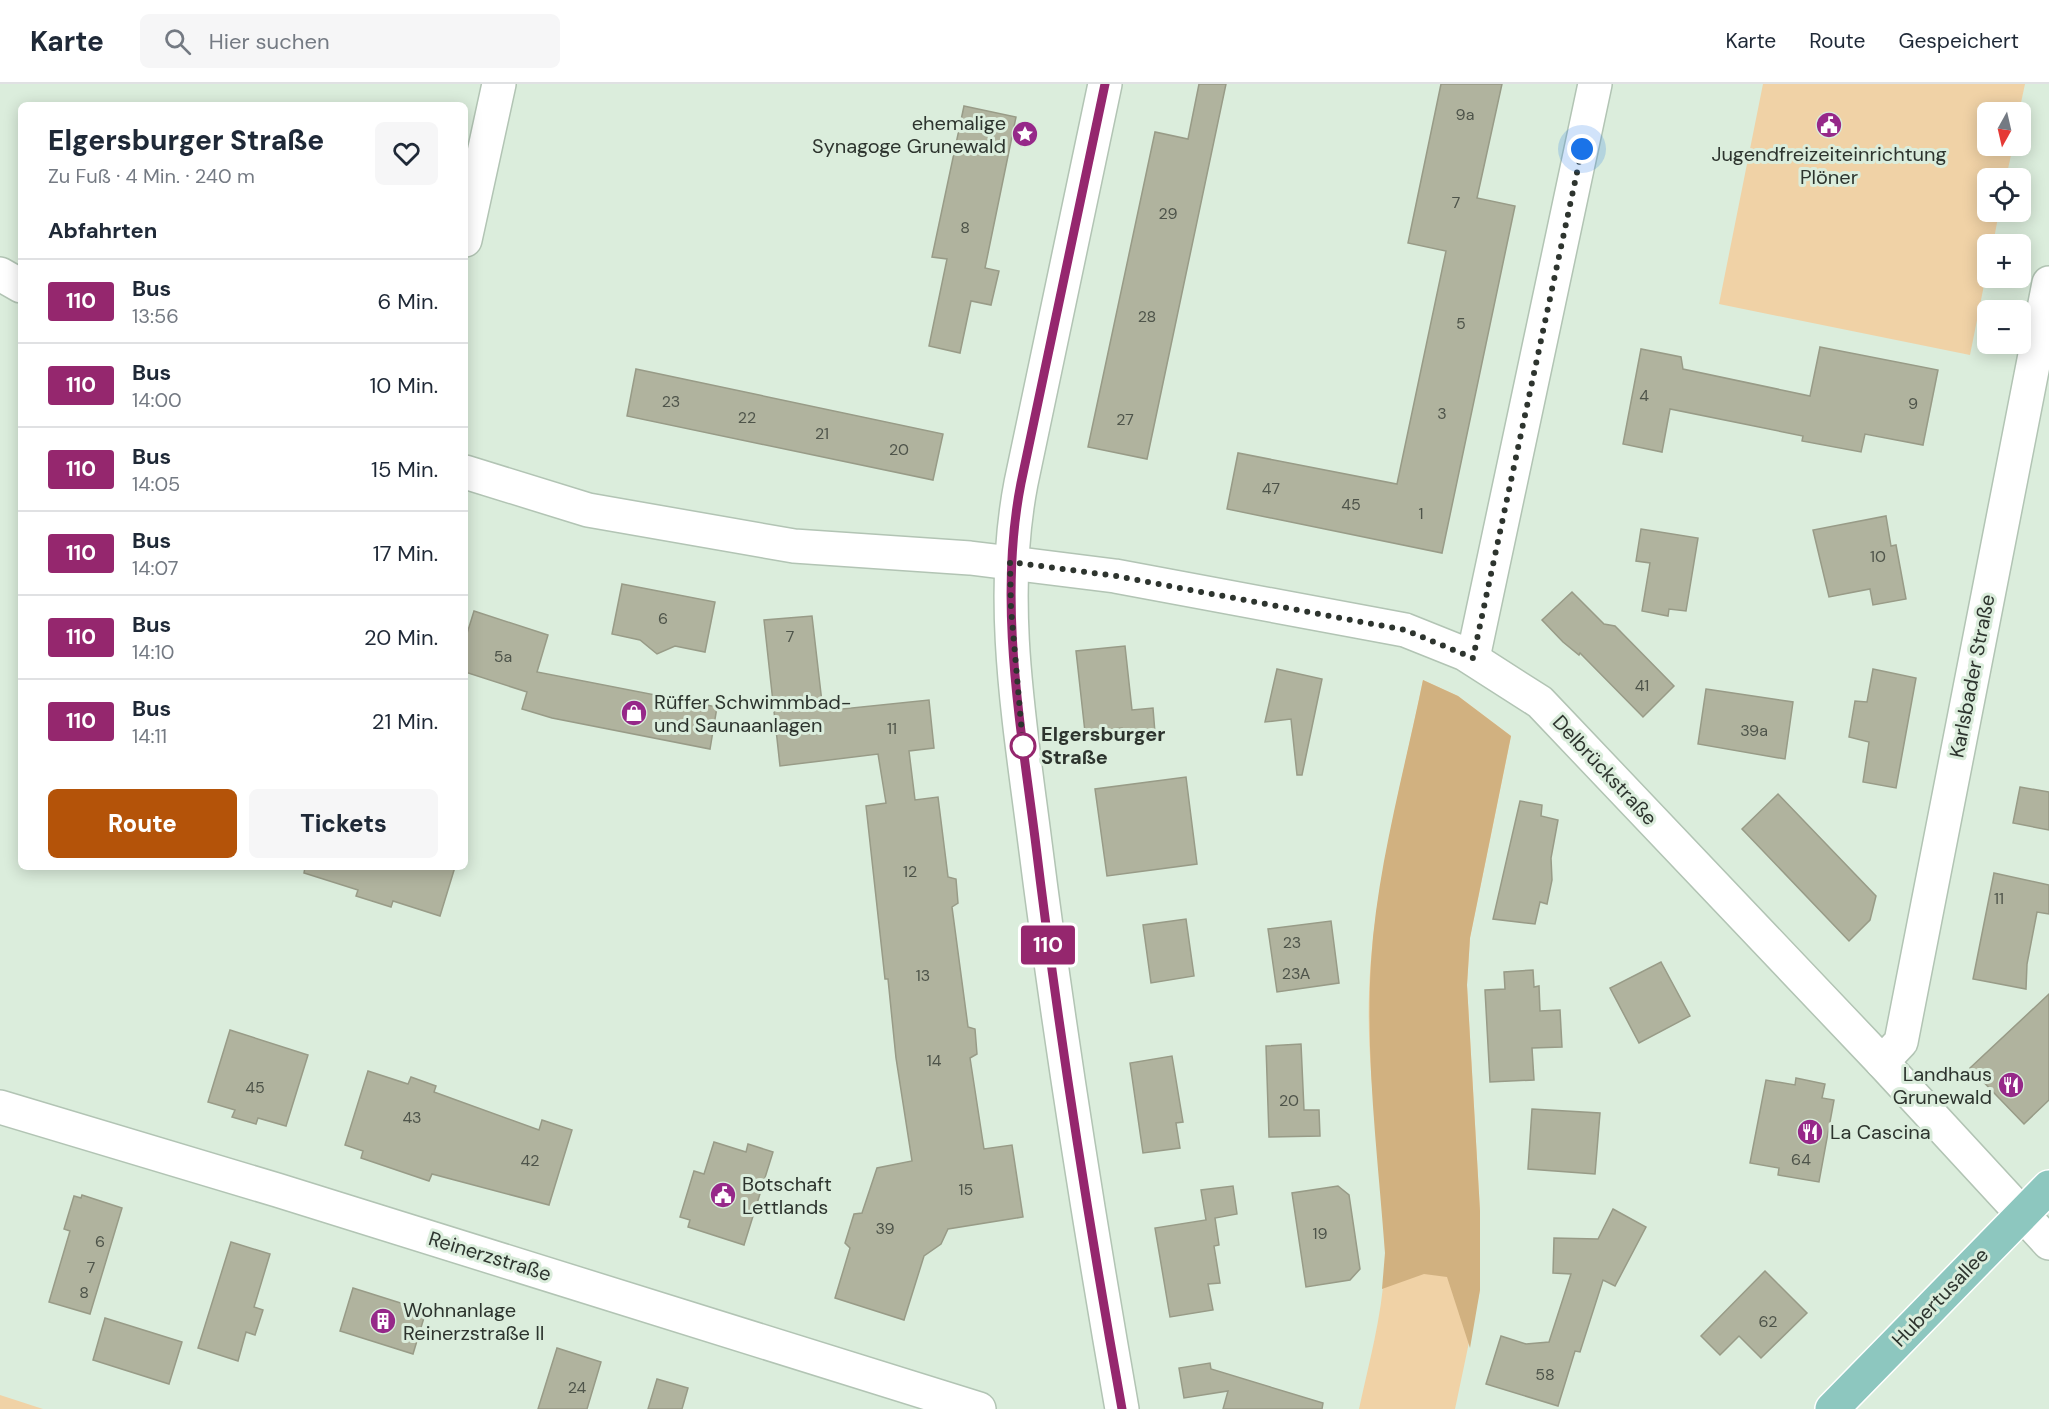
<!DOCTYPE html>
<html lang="de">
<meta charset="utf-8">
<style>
:root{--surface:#fff;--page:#f6f6f7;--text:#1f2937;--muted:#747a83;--line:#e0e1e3;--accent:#b45309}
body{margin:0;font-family:"DM Sans",sans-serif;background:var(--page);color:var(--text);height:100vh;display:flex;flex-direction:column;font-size:22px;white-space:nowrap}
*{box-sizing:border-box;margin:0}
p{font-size:20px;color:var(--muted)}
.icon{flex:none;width:33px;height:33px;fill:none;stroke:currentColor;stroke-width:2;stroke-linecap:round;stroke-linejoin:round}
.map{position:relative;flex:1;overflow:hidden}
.details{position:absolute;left:18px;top:18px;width:450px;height:768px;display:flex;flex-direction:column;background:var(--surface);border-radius:9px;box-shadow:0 3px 15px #0003}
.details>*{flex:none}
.badge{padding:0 12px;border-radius:4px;font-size:21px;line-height:39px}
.needle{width:39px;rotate:188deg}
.fabs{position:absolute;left:1977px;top:18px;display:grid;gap:12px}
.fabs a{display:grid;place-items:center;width:54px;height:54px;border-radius:9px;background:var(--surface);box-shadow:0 3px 15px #0003;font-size:30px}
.you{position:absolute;width:30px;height:30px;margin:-15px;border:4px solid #fff;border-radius:50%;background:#1a73e8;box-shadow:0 0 0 9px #1a73e833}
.map>.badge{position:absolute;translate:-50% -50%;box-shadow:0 0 0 3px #fff}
h2{padding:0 30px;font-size:22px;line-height:54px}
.round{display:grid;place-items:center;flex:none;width:63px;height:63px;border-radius:9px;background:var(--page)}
.overview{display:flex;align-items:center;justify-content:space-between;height:102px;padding:0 30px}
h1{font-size:28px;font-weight:800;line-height:45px}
.action{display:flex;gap:12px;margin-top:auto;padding:12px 30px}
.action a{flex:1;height:69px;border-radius:9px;background:var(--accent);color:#fff;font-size:24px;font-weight:800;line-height:69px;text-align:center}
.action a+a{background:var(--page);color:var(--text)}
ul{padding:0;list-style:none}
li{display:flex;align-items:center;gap:18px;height:84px;padding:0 30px;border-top:2px solid var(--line)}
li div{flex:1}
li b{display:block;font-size:22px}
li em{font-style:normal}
li .badge{min-width:66px;font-weight:700;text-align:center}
header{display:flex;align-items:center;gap:36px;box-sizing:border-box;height:84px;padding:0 30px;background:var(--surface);border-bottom:2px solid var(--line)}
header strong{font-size:28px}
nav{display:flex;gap:33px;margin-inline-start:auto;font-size:21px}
.search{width:420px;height:54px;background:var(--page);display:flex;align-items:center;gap:15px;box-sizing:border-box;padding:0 21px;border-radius:9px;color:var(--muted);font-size:22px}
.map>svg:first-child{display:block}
</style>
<header>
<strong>Karte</strong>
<div class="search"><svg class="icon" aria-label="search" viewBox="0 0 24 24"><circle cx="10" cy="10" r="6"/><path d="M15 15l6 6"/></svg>Hier suchen</div>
<nav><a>Karte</a><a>Route</a><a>Gespeichert</a></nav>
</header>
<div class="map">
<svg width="2049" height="1325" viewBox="0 0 2049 1325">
<rect width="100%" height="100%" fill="#dbeddc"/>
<g fill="#f0d2a6">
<polygon points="1763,0 2025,0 2019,28 1988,28 1988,62 2013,62 2006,94 1988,94 1988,128 1999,128 1993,160 1988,160 1987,186 1970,271 1719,220"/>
<path d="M1423,596L1458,612L1511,652L1470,854L1467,901L1480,1127V1206L1455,1325H1359C1370,1274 1385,1221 1385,1168C1384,1082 1366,996 1369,909C1373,803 1402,699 1423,596Z"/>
<polygon points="0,1311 43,1325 0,1325"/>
</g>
<path fill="#d1b180" d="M1423,596L1458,612L1511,652L1470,854L1467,901L1480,1127V1206L1470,1264L1447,1193L1424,1190L1382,1205L1385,1169C1378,1073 1365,974 1371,878C1377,783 1404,689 1423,596Z"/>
<g fill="#b0b39e" stroke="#989b87" stroke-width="1.5">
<polygon points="1199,0 1226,0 1147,375 1088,363 1155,48 1188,55"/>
<polygon points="1441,0 1502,0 1477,114 1515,122 1442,469 1227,425 1238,369 1397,400 1446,167 1408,159"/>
<polygon points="964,22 1016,33 985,184 999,187 991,221 971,217 960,269 929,262 947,175 932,173"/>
<polygon points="1820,263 1938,286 1923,361 1865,350 1861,368 1802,357 1803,352 1670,325 1662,368 1623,360 1641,265 1681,273 1683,285 1810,312"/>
<polygon points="636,285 943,350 933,396 627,332"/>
<polygon points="1886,432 1891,462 1896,461 1906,515 1873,521 1870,505 1829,513 1813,446"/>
<polygon points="1641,445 1698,454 1686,527 1669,525 1668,532 1642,527 1650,479 1636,477"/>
<polygon points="622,500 715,518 705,568 675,562 657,570 640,556 612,550"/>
<polygon points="1572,508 1604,540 1615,542 1674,602 1643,633 1580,569 1579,571 1563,558 1542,536"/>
<polygon points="474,527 548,551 537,588 717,623 710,665 552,634 522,625 527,608 465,588 465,556"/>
<polygon points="812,532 823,627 929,616 934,664 909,667 915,716 938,713 948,793 956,795 958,819 952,823 968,943 975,945 977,970 970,974 984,1065 1012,1061 1023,1133 948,1145 941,1160 924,1172 904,1236 835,1214 850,1164 845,1159 854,1130 862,1129 877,1084 912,1077 896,974 888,895 885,895 866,722 886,719 878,670 780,682 764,536"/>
<polygon points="1125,562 1132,626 1153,624 1155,649 1123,652 1122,644 1085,648 1076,567"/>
<polygon points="1277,585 1322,595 1302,691 1297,691 1291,635 1265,638"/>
<polygon points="1873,585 1916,594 1896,704 1863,698 1869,658 1849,653 1855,617 1867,618"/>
<polygon points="1706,605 1793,618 1785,675 1698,660"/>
<polygon points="1186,693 1197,780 1107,792 1095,705"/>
<polygon points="2020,703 2049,708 2049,746 2013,739"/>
<polygon points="1778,710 1876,812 1870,836 1849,857 1742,745"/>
<polygon points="1520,717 1542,721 1541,732 1558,736 1551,774 1552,796 1547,820 1540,818 1535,840 1493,835"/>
<polygon points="305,783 455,783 440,832 393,817 391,823 356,812 358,806 304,789"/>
<polygon points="1994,789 2049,801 2049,830 2037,828 2027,880 2026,905 1973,895"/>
<polygon points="1186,835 1194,892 1151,899 1143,841"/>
<polygon points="1331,837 1339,899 1277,908 1268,845"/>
<polygon points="1661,878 1690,932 1639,959 1610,904"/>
<polygon points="1533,886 1534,903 1539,902 1540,927 1560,926 1562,963 1532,964 1534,996 1490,998 1485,906 1505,905 1504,888"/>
<polygon points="2049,910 2049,1016 2024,1040 1970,984"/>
<polygon points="230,946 308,971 286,1042 258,1034 256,1040 232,1033 235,1026 208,1018"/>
<polygon points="1301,960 1304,1026 1319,1026 1320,1052 1269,1053 1266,962"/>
<polygon points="1172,972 1183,1038 1176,1039 1180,1064 1143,1069 1130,979"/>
<polygon points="368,987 408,1000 411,993 436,1002 434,1008 539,1046 542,1036 572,1046 549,1121 432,1090 429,1097 361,1074 363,1067 345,1061"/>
<polygon points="1796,994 1825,1000 1822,1014 1834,1016 1819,1098 1778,1091 1779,1084 1750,1079 1766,996 1795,1001"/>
<polygon points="1532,1025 1600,1029 1595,1090 1528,1085"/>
<polygon points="714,1058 746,1068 748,1060 773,1068 744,1161 688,1143 690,1136 680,1133 694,1087 704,1090"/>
<polygon points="1233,1102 1237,1130 1215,1134 1219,1161 1214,1162 1220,1199 1208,1200 1213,1226 1170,1233 1155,1144 1206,1136 1201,1106"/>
<polygon points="1338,1102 1349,1111 1360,1185 1350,1196 1306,1203 1292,1109"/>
<polygon points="82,1111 122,1124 90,1230 49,1218 70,1147 64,1145 74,1112 81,1114"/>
<polygon points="1613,1125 1646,1143 1615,1202 1603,1196 1580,1268 1575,1267 1558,1322 1486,1300 1501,1252 1526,1260 1549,1258 1571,1190 1553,1189 1554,1154 1598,1155"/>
<polygon points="231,1158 270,1170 254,1223 263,1226 255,1251 246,1248 238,1277 198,1264"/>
<polygon points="1765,1187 1807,1229 1761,1274 1739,1252 1720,1271 1701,1252"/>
<polygon points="353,1204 426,1227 413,1270 340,1247"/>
<polygon points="105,1234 182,1258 169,1300 93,1276"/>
<polygon points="557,1264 601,1278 587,1325 538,1325"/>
<polygon points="1210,1279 1211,1285 1323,1319 1322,1325 1223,1325 1228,1307 1184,1314 1179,1284"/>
<polygon points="657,1295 688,1304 682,1325 648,1325"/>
</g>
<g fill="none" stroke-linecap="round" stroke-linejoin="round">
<g stroke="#b2c4b4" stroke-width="36">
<g id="minor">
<path d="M1105,0L1021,399C998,518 1020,641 1035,759C1059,948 1089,1137 1122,1325"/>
<polyline points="465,156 499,0"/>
<polyline points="0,190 21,202"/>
<polyline points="465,388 588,426 794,462 970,474 1115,492 1405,546 1465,570 1540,618 1882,978 2049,1159"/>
<polyline points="1473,574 1595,0"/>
<polyline points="1882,978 1901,958 2049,199"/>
<polyline points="0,1023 277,1106 979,1325"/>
</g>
</g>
<g stroke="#fff" stroke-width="36">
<polyline id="major" points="1832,1325 2049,1103"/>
</g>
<use href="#minor" stroke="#fff" stroke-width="33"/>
<use href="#major" stroke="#8dc7bf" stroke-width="33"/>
</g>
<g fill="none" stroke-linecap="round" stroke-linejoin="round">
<g stroke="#fff" stroke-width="14">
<path id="line" d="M1105,0L1021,399C998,516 1020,637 1035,754C1058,945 1088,1135 1122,1325"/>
</g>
<use href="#line" stroke="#95276e" stroke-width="9"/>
<polyline stroke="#2d342e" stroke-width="6" stroke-dasharray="0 10.8" points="1023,662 1011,524 1010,478 1116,492 1405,546 1473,574 1582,65"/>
</g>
<defs>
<g id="civic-disc" transform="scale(1.35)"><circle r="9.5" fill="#962889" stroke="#dbeddc"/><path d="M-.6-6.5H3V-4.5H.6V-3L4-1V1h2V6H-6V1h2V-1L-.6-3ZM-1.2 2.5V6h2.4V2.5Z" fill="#fff"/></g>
<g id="sight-disc" transform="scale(1.35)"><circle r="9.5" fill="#962889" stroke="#dbeddc"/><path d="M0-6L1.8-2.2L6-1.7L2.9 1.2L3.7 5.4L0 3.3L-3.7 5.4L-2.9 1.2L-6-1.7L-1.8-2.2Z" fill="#fff"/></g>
<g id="shop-disc" transform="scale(1.35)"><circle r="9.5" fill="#962889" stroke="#dbeddc"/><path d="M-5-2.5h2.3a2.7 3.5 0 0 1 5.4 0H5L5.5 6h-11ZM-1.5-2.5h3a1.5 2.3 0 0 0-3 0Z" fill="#fff"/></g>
<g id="restaurant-disc" transform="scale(1.35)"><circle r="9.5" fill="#962889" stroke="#dbeddc"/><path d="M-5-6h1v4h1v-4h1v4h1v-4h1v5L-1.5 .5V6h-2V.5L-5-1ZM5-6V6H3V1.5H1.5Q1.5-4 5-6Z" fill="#fff"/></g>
<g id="building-disc" transform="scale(1.35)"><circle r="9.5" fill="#962889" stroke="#dbeddc"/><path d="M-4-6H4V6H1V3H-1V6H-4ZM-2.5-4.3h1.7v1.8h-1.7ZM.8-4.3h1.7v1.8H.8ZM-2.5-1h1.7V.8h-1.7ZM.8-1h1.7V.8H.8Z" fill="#fff"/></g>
</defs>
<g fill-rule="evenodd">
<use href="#civic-disc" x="1829" y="41"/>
<use href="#sight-disc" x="1025" y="50"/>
<use href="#shop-disc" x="634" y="629"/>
<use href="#restaurant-disc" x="2011" y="1001"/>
<use href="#restaurant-disc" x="1810" y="1048"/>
<use href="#civic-disc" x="723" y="1111"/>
<use href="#building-disc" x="383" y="1237"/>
</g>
<circle fill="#fff" stroke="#95276e" stroke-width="3" cx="1023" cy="662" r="12"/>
<g text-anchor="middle" stroke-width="6" stroke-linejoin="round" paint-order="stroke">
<g font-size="16" fill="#4e544a">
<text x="1465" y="36">9a</text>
<text x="1456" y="124">7</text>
<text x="1168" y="135">29</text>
<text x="965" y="149">8</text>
<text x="1147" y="238">28</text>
<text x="1461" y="245">5</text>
<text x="1644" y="317">4</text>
<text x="671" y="323">23</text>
<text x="1913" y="325">9</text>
<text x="1442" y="335">3</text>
<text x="747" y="339">22</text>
<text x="1125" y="341">27</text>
<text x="822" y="355">21</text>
<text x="899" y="371">20</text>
<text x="1271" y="410">47</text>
<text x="1351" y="426">45</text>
<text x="1421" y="435">1</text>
<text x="1878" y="478">10</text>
<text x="663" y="540">6</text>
<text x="790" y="558">7</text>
<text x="503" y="578">5a</text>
<text x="1642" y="607">41</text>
<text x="892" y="650">11</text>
<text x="1754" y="652">39a</text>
<text x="910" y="793">12</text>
<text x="1999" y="820">11</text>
<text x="1292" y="864">23</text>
<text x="1296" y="895">23A</text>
<text x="923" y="897">13</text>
<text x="934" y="982">14</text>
<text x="255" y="1009">45</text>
<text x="1289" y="1022">20</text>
<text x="412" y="1039">43</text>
<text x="1801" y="1081">64</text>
<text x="530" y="1082">42</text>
<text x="966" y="1111">15</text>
<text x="885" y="1150">39</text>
<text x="1320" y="1155">19</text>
<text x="100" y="1163">6</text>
<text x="91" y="1189">7</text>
<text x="84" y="1214">8</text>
<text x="1768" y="1243">62</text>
<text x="1545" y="1296">58</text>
<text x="577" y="1309">24</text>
</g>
<g font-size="20" fill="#2d342e" stroke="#dbeddc" text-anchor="start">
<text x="1006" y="46" text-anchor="end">ehemalige<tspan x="1006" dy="23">Synagoge Grunewald</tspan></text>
<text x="1829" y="77" text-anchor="middle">Jugendfreizeiteinrichtung<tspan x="1829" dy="23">Plöner</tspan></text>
<text x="654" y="625">Rüffer Schwimmbad-<tspan x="654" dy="23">und Saunaanlagen</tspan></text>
<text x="1992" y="997" text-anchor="end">Landhaus<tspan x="1992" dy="23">Grunewald</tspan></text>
<text x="1830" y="1055">La Cascina</text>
<text x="742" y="1107">Botschaft<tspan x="742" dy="23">Lettlands</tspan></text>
<text x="403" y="1233">Wohnanlage<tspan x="403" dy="23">Reinerzstraße II</tspan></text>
</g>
<g font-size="20" fill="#2d342e" stroke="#dbeddc">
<text transform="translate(1972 592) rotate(-79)" y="7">Karlsbader Straße</text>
<text transform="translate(1605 686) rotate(47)" y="7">Delbrückstraße</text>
<text transform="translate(490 1172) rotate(17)" y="7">Reinerzstraße</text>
<text transform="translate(1940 1213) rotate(-46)" y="7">Hubertusallee</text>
</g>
<g font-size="20" font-weight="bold" fill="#2d342e" stroke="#dbeddc" text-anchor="start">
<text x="1041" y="657">Elgersburger<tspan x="1041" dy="23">Straße</tspan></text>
</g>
</g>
</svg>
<div class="fabs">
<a><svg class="needle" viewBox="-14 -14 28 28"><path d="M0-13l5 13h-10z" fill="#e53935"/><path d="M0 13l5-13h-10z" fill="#747a83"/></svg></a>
<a><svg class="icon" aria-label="locate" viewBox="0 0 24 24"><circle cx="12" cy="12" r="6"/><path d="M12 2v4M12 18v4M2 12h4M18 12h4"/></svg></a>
<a>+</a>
<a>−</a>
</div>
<div class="you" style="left:1582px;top:65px"></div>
<b class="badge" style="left:1048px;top:861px;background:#95276e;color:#fff">110</b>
<section class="details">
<div class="overview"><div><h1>Elgersburger Straße</h1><p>Zu Fuß · 4 Min. · 240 m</p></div><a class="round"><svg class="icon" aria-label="heart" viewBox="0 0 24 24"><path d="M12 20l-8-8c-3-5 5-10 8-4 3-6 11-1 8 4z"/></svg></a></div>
<h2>Abfahrten</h2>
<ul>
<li><span class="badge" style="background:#95276e;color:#fff">110</span><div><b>Bus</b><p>13:56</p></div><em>6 Min.</em></li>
<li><span class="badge" style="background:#95276e;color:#fff">110</span><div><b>Bus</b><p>14:00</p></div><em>10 Min.</em></li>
<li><span class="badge" style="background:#95276e;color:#fff">110</span><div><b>Bus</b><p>14:05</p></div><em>15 Min.</em></li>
<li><span class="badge" style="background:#95276e;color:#fff">110</span><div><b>Bus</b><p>14:07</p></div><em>17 Min.</em></li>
<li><span class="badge" style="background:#95276e;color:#fff">110</span><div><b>Bus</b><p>14:10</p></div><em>20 Min.</em></li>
<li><span class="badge" style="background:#95276e;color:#fff">110</span><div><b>Bus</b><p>14:11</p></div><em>21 Min.</em></li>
</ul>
<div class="action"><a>Route</a><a>Tickets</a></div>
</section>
</div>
